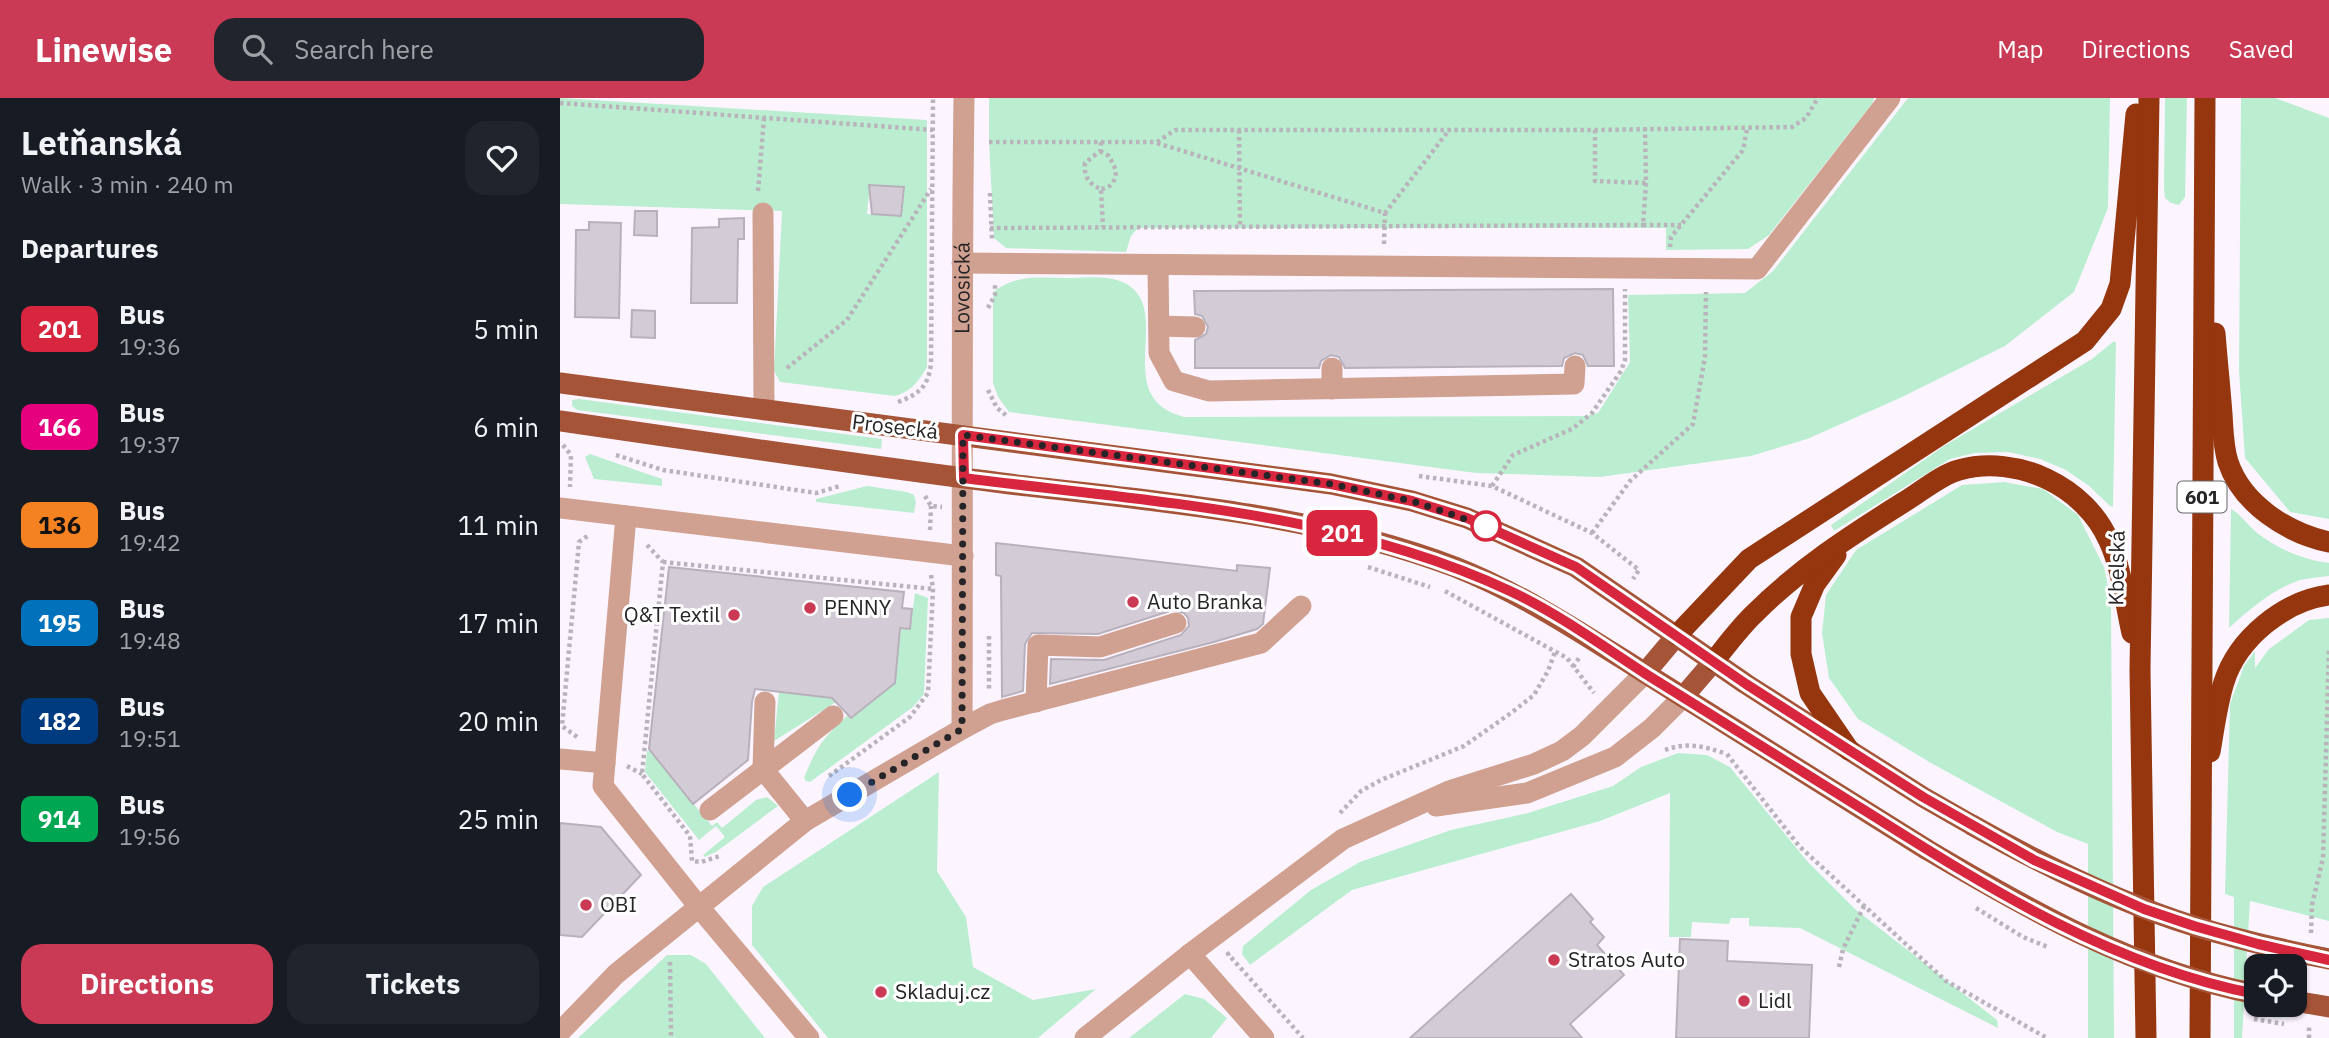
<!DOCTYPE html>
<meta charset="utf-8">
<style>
:root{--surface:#171b24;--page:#20242c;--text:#f1f3f6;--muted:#9ea1a6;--accent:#ca3a55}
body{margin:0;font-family:"IBM Plex Sans",sans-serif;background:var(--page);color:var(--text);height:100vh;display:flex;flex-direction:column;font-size:26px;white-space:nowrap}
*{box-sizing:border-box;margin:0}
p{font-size:23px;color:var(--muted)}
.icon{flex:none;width:38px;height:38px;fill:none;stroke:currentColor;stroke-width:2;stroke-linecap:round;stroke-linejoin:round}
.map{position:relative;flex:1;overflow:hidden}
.panel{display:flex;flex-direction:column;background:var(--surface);width:560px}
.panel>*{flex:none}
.badge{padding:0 14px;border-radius:10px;font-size:24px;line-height:46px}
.tools{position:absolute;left:1684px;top:856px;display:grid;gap:14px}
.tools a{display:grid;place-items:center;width:63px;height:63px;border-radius:14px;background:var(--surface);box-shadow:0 2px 5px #0004;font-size:35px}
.you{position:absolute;width:35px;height:35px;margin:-18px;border:5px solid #fff;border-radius:50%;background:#1a73e8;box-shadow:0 0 0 10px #1a73e833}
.map>.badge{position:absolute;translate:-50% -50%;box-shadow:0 0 0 4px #fff}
h2{padding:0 21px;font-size:26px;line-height:63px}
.round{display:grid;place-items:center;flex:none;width:74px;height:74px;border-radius:21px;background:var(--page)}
.overview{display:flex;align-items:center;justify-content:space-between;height:119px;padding:0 21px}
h1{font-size:33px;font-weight:700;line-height:52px}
.primary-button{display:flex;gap:14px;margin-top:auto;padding:14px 21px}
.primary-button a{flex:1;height:80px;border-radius:21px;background:var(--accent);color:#fff;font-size:28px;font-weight:700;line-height:80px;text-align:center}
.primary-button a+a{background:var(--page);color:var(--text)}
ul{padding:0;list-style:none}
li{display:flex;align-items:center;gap:21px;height:98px;padding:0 21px}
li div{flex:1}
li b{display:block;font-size:26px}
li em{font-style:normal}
li .badge{min-width:77px;font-weight:700;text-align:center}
header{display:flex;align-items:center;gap:42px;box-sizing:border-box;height:98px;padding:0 35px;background:var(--accent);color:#fff}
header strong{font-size:33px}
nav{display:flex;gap:38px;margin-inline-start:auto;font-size:24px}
.search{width:490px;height:63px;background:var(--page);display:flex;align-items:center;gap:18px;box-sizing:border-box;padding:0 24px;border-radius:21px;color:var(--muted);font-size:26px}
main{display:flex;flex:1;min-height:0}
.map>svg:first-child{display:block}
</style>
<header>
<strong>Linewise</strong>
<div class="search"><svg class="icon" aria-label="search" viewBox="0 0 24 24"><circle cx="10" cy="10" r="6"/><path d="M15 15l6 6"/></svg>Search here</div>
<nav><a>Map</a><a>Directions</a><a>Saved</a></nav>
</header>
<main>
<section class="panel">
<div class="overview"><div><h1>Letňanská</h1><p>Walk · 3 min · 240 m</p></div><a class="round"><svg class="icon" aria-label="heart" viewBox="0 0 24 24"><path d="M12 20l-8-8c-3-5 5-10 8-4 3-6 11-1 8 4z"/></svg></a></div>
<h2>Departures</h2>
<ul>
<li><span class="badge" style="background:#d7263d;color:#fff">201</span><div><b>Bus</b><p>19:36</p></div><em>5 min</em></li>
<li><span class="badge" style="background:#e6007e;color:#fff">166</span><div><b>Bus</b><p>19:37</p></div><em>6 min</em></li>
<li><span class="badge" style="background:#f58220;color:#111">136</span><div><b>Bus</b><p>19:42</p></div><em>11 min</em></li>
<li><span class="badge" style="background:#0072bc;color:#fff">195</span><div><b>Bus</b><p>19:48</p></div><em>17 min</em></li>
<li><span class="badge" style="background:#003b80;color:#fff">182</span><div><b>Bus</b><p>19:51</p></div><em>20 min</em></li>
<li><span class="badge" style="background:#00a651;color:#fff">914</span><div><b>Bus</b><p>19:56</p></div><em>25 min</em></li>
</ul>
<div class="primary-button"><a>Directions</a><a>Tickets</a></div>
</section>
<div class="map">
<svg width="1769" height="940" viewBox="0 0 1769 940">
<rect width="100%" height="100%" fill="#fcf5ff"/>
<g fill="#bbeed0" fill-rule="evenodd">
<path d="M0,0L367,22V269C358,284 352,293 335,298L220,284L214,273L222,113L0,106ZM310,87L344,89L341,118L307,116Z"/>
<polygon points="429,0 1314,0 1312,6 1209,137 1188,151 1106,152 1106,130 578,130 571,138 566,154 446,150 434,140 429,44"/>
<path d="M1348,0H1550L1548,110L1514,194L1445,248L1340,300L1247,341L1191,358L1040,379L916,375L449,314L438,299L433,285V194C457,176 477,180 506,180C522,180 544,177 560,183C620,206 546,299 624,319L1025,318L1038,315L1070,264L1068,197L1185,195L1213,173Z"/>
<polygon points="1605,0 1627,0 1625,99 1619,107 1611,105 1605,100 1604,91"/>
<polygon points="1681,0 1715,0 1769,20 1769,421 1730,414 1685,360 1679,273"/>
<polygon points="1554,243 1556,245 1553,409 1550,408 1529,388 1506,372 1480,361 1448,354 1415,355 1390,361 1274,433 1271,427 1384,348 1532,261"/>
<polygon points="19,301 322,341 321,351 17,312 12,308 12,302"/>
<polygon points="30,356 102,381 102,388 34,381 25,359"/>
<polygon points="1444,384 1483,391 1518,417 1544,469 1551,503 1554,940 1528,940 1528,746 1497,734 1371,665 1298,621 1269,580 1262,535 1266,497 1296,452 1402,387"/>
<polygon points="307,388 347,394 354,397 356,404 354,415 256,404 256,401"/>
<path d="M1671,411C1680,416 1687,426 1696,434C1716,450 1743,462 1769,465V478C1760,479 1749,480 1740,482C1713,491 1690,511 1669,530Z"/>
<path d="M355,495L368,500L364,596L353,609L250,684L246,683L244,680C257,648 263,640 288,617L291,620L335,585L340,530L350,531Z"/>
<polygon points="1769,520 1769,823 1690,803 1682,940 1674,940 1674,799 1665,796 1670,606 1684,568 1695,553 1695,570 1709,551 1749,522"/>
<polygon points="219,593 276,601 276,604 214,643"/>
<polygon points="87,653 90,653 152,728 157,724 162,730 196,702 207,699 218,708 156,754 145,759 143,757 165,739 156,728 139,742 85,674"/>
<polygon points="1118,655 1147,657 1170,669 1247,763 1295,811 1437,922 1438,930 1240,830 1189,828 1189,820 1171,820 1169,826 1132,824 1131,839 1109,839 1110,695 1040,723 792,792 690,867 682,856 683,848 751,792 800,764 891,732 968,715 1053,688 1081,669"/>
<polygon points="379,674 377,773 406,819 413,869 473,902 536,891 478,940 268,940 192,847 192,808 203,789"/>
<polygon points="107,857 131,857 146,866 205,940 18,940"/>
<polygon points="625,896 644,901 667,920 651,940 569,940"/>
</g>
<g fill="#d3ccd6" stroke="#b8b1bb" stroke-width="2">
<polygon points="309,87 344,89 341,118 312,116"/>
<polygon points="75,113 97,113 97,138 74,137"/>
<polygon points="184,120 184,141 178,141 177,205 131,205 132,130 159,129 159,121"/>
<polygon points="29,124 61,125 59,220 15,219 16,132 29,132"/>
<polygon points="1053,191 1054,268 1028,268 1023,257 1015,255 1004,260 1002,268 785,270 779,259 771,257 761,263 759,270 635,270 635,242 646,236 648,229 642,218 635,216 634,193"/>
<polygon points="72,212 95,213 95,240 71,239"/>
<polygon points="436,445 677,473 677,467 710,470 703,526 697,531 654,544 490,586 491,561 544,562 621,537 629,528 628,520 624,515 613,512 538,536 472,535 465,546 463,593 442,599 441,478 436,477"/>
<polygon points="109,469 344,494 342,510 352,511 350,531 340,530 335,585 291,620 272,600 195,591 192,604 188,662 133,706 89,651"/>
<polygon points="0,725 41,729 81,777 22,839 0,837"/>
<polygon points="1011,796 1033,821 1030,824 1044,839 1037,847 1064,877 1010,926 1022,940 850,940"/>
<polygon points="1120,841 1168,843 1167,863 1252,867 1249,940 1116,940"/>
</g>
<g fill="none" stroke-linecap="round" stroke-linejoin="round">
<g stroke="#b9b4bc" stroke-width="4.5" stroke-dasharray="3.5 3.5" stroke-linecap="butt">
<polyline points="0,5 373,32"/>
<polyline points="679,32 680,128"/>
<polyline points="1035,32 1035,83 1086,85 1085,30"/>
<polyline points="429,44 597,44 615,32 1035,32 1232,29 1246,20 1258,0"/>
<path d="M541,44L540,53L525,65C524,78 528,86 541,91L543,129"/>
<polyline points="597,45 825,115 890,31"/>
<path d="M540,53L549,58L556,72C556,83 551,90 541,91"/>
<polyline points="1086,85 1083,127 1121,127"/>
<polyline points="198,93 204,20"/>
<polyline points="430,95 432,143"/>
<polyline points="430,130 1083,127"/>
<polyline points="824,146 825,115"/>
<polyline points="1110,149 1111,139 1183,52 1187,31"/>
<polyline points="428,210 435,197 435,186"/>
<polyline points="227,270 287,222 371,91"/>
<polyline points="428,292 437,310 447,318"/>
<path d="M338,304C359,296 368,289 371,266L373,0"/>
<polyline points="3,347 11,357 10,389"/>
<polyline points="56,357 103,372 256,395 280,388"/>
<polyline points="859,378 932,388 1032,435 1079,472 1073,481"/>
<polyline points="932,388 953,357 1012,331 1032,315 1061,273 1065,262 1065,191"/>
<polyline points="365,398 371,408 382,409"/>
<polyline points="370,432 371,408"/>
<polyline points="1032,435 1070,383 1133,326 1145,259 1146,194"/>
<polyline points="87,447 103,464 82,676 130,738 132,763 141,764 160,758"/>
<polyline points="103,464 373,491"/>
<polyline points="808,469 870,489"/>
<polyline points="885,493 1007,560 1034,595"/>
<polyline points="429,538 429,593"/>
<polyline points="1013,569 1019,560"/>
<polyline points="17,639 2,628 19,444 29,437"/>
<path d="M1105,652C1126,644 1143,648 1164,655"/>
<polyline points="1167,656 1239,748 1386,883 1487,940"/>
<polyline points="67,668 82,676"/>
<polyline points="269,678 350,619 368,595 373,491 371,476"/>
<polyline points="780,715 801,693 821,682 904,648 951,615 974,597 988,573 995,554"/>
<polyline points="1751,835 1752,807 1763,760 1769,550"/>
<polyline points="670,855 668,856 743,940"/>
<polyline points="110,864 111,940"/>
<polyline points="1279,869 1283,851 1304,808"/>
<polyline points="1749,940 1749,928"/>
</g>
<g stroke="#d0a090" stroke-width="21">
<polyline points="203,115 204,312"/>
<polyline points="402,165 1197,171 1330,0"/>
<polyline points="598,167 599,255 614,283 649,293 1014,286 1015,268"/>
<polyline points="599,228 635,229"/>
<polyline points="772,291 772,270"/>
<polyline points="0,410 403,458"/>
<polyline points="66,418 43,688 139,809 249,940"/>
<polyline points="205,604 203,671 245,723"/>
<polyline points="476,604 478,547 540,549 616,525"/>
<path id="s1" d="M402,631C403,420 401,210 404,0"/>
<polyline points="0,661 45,665"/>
<polyline points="876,708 967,695 1055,659 1092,630 1123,599"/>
<polyline points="150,712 273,618"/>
<polyline points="630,856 704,940"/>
<polyline points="0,934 56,876 245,723 402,631 430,616 443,612 701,545 741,508"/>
<polyline points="525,940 630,856 783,741 889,693 974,666 1002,653 1022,638 1085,575"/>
</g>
<g stroke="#a65438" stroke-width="21">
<polyline points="0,285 771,386 852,403 907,420 1016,469 1186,586 1289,652 1363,699 1412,727"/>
<path d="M0,323C150,345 300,367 450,386C600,404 753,415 895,469C966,497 1029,540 1093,580C1184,637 1275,694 1366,751"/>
<polyline points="1085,575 1117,537"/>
<polyline points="1123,599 1154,563"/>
</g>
<g stroke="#95360f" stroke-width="21">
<path d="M1655,235C1657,262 1660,289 1662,316C1663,331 1663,348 1668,364C1682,406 1727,435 1769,444"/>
<polyline points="1276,457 1255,486 1241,519 1241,556 1250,595 1289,652"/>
<polyline points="1117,537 1189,461 1525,243 1551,211 1560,186 1576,16"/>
<path d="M1154,563C1167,547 1180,529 1195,515C1239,471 1291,437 1344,404C1361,394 1380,377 1399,372C1457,356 1525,388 1549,443C1562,471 1565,505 1572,535"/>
<path d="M1650,654C1654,631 1657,606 1664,584C1678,540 1724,503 1769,497"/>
<polyline points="1586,940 1580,572 1589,0"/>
<polyline points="1640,940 1645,0"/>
</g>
<g stroke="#b9b4bc" stroke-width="4.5" stroke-dasharray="3.5 3.5" stroke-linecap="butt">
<polyline points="1416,810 1463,839 1488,849"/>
<polyline points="1694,921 1724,926"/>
</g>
<g stroke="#a65438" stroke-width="21">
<path d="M1412,727C1483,767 1557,804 1634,828C1679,842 1724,852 1769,861"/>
<path d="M1366,751C1471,813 1574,872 1696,896"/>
<polyline points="1734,903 1769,909"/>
</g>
</g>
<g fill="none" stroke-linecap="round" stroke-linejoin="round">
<g stroke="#fff" stroke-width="16">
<path id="line" d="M1696,896C1555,869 1431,792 1312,717C1238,671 1164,624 1089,578C1044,549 999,516 950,493C778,413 589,404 404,380L403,337L771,386L852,403L907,420L1016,469L1186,586L1289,652L1363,699L1474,762L1584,811L1634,828L1698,846L1769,862"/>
</g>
<use href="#line" stroke="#d7263d" stroke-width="10"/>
<polyline stroke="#262427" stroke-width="7" stroke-dasharray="0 12.6" points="290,697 402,631 403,337 771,386 852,403 926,428"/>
</g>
<circle fill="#fff" stroke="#d7263d" stroke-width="3.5" cx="926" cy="428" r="14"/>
<g fill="#ca3a55" stroke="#fff" stroke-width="2.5">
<circle cx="573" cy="504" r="7"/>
<circle cx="250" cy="510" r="7"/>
<circle cx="174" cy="517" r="7"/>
<circle cx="26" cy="807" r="7"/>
<circle cx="994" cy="862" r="7"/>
<circle cx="321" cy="894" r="7"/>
<circle cx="1184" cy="903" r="7"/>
</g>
<g text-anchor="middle" stroke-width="6" stroke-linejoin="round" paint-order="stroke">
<rect fill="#fff" stroke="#676668" stroke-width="2" x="1617.5" y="383.5" width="49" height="31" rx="5"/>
<g font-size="19" font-weight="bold" fill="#262427">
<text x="1642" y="406">601</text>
</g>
<g font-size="21" fill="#262427" stroke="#fff">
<text dy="7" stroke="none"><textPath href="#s1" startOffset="441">Lovosická</textPath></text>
<text transform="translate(335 329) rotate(7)" y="7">Prosecká</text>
<text transform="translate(1557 470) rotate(-89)" y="7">Kbelská</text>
</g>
<g font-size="21" fill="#262427" stroke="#fff" text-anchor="start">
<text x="587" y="511">Auto Branka</text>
<text x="264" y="517">PENNY</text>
<text x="160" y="524" text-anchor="end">Q&amp;T Textil</text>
<text x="40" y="814">OBI</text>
<text x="1008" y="869">Stratos Auto</text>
<text x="335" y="901">Skladuj.cz</text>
<text x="1198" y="910">Lidl</text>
</g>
</g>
</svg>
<div class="tools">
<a><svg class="icon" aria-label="locate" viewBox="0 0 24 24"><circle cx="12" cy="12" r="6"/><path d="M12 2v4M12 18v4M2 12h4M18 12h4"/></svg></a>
</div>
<div class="you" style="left:290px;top:697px"></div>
<b class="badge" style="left:782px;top:435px;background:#d7263d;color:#fff">201</b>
</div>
</main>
